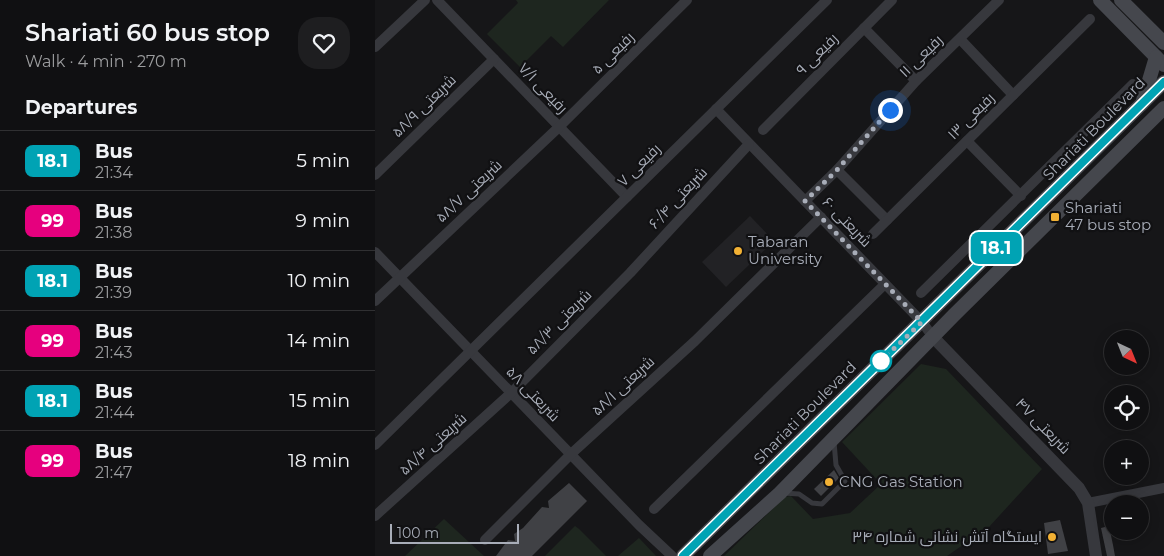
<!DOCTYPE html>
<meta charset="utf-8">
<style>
:root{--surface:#101012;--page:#1e1e20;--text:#f1f3f6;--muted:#9c9d9f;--line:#303032}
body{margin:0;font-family:Montserrat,Cairo,sans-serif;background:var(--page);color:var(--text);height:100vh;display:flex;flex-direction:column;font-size:19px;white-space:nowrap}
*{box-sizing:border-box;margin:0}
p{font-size:16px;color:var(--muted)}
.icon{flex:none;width:28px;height:28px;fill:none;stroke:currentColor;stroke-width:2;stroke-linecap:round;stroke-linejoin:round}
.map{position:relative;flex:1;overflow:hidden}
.side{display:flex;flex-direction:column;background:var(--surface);width:375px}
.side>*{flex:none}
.badge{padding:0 10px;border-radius:8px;font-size:18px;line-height:32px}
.needle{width:32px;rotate:137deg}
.fabs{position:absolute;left:729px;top:330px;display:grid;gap:10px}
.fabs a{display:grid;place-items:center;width:45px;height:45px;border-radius:50%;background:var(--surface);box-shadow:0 2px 12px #0003,0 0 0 1px var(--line);font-size:25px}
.scale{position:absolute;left:15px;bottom:12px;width:129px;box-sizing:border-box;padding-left:5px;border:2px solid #a8adb8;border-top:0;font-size:14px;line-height:18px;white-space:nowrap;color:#a8adb8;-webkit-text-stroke:4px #111113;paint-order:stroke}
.you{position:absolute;width:25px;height:25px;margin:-12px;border:4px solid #fff;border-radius:50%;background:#1a73e8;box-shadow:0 0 0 8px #1a73e833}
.map>.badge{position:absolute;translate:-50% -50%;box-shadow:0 0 0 2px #fff}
h2{padding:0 25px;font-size:19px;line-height:45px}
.round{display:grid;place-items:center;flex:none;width:52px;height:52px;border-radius:20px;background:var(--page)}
.headline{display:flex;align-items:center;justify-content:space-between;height:85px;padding:0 25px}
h1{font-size:24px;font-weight:600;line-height:38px}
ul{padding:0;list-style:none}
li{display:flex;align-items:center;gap:15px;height:60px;padding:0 25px;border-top:1px solid var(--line)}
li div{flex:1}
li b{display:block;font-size:19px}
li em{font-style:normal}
li .badge{min-width:55px;font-weight:700;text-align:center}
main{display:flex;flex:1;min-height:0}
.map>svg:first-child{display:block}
</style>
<main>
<section class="side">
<div class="headline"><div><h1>Shariati 60 bus stop</h1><p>Walk · 4 min · 270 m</p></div><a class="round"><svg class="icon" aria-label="heart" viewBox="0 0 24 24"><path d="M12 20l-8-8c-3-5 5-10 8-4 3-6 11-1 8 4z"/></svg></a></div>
<h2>Departures</h2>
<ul>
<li><span class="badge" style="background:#00a3b4;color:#fff">18.1</span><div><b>Bus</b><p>21:34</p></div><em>5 min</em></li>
<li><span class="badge" style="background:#e6007e;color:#fff">99</span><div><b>Bus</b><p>21:38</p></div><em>9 min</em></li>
<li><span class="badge" style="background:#00a3b4;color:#fff">18.1</span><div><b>Bus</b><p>21:39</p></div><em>10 min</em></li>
<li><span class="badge" style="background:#e6007e;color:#fff">99</span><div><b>Bus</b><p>21:43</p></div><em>14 min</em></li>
<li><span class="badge" style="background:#00a3b4;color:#fff">18.1</span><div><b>Bus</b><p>21:44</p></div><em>15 min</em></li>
<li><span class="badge" style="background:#e6007e;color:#fff">99</span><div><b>Bus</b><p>21:47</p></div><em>18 min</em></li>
</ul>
</section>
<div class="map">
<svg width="789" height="556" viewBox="0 0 789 556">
<rect width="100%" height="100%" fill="#161618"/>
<polygon fill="#222225" points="375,216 399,241 351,287 327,262"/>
<g fill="#1e261f">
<polygon points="141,0 234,0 188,47 176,36 145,67 112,34 143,3"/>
<polygon points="546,364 571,369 667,469 614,527 572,556 349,556 410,497 416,496 438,519 475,513 506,484 467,442"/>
<polygon points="69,519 109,556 30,556"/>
<polygon points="200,526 204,529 231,556 170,556"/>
<polygon points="264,538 281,556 243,556"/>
</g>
<g fill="#404145">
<polygon points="459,470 464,478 446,496 439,489"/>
<polygon points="194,483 212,501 157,556 121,556 133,540 140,541 139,534 148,528 167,507 174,508 173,501"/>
<polygon points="685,520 693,551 673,554 669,523"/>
<polygon points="734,526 738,545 740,556 732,556 726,528"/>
</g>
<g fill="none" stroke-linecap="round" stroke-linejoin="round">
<polyline stroke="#37383d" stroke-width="5" points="408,493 424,494 437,503 447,504 470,481 461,465 459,442"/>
<g stroke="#37383d" stroke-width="10">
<polyline points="62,0 252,197"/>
<polyline points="489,28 541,81"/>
<polyline points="585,39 638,95"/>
<polyline points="0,47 50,0"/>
<polyline points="341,109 547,322 558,337"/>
<polyline points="388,130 517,0"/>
<polyline points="592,141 646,196"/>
<polyline points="462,170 512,220"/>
<polyline points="0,175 119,59"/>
<polyline points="430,201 462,170 541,81 624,0"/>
<polyline points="498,234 715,19"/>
<polyline points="0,252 264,525 297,556"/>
<polyline points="546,293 758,84"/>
<polyline points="0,301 184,127 312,0"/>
<polyline points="0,445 452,0"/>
<polyline points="713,503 789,488"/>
<polyline points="279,509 510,284"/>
<polyline points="0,516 136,393 255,273 374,144"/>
<polyline points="110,540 196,454 320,341 446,217"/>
</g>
<polyline stroke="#37383d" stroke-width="12" points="558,337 704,488 713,503 721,556"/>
<g stroke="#45474d" stroke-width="14">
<polyline points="725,0 789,65"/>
<polyline points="746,0 789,43"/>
<polyline points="767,104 781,57"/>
<polyline points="308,556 789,82"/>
<polyline points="335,556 405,493 579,315 789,108"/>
</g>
</g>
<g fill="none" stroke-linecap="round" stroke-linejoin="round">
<g stroke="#fff" stroke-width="11">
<polyline id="line" points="308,556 789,82"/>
</g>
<use href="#line" stroke="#00a3b4" stroke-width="8"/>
<polyline stroke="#a8adb8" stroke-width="5" stroke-dasharray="0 9" points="506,361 547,322 430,201 462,170 515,110"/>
</g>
<g fill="#f2b134" stroke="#111113" stroke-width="2">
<rect x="675" y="212" width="10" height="10" rx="2.5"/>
<circle cx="363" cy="251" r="5"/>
<circle cx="454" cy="482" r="5"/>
<circle cx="677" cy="537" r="5"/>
</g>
<circle fill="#fff" stroke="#00a3b4" stroke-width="2.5" cx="506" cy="361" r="10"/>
<g text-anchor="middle" stroke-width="4.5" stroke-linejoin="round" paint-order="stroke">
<g font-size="15" fill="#a8adb8" stroke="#111113">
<text transform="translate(238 53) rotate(-45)" y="5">رفیعی ۵</text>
<text transform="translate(442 54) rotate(-45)" y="5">رفیعی ۹</text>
<text transform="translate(546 56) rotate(-44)" y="5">رفیعی ۱۱</text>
<text transform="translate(168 88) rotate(46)" y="5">رفیعی ۷/۱</text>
<text transform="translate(49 106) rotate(-44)" y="5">شریعتی ۵۸/۹</text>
<text transform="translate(596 116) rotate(-45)" y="5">رفیعی ۱۳</text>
<text transform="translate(719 129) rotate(-45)" y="5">Shariati Boulevard</text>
<text transform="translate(264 165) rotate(-45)" y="5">رفیعی ۷</text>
<text transform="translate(94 191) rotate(-43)" y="5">شریعتی ۵۸/۷</text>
<text transform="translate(303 198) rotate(-47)" y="5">شریعتی ۶۰/۴</text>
<text transform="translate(472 222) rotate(46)" y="5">شریعتی ۶۰</text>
<text transform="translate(184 322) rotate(-45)" y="5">شریعتی ۵۸/۳</text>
<text transform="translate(248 386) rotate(-43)" y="5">شریعتی ۵۸/۱</text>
<text transform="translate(158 394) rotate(46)" y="5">شریعتی ۵۸</text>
<text transform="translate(430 413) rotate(-45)" y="5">Shariati Boulevard</text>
<text transform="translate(668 426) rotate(46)" y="5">شریعتی ۴۷</text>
<text transform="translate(58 444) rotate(-42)" y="5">شریعتی ۵۸/۴</text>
</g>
<g font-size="15" fill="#a8adb8" stroke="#111113" text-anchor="start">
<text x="690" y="213">Shariati<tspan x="690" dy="17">47 bus stop</tspan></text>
<text x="373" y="247">Tabaran<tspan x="373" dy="17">University</tspan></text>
<text x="464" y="487">CNG Gas Station</text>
<text x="667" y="542" text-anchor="end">ایستگاه آتش نشانی شماره ۳۴</text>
</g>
</g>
</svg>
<div class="fabs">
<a><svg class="needle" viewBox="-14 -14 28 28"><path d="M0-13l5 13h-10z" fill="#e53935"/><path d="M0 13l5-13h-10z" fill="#9c9d9f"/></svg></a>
<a><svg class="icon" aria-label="locate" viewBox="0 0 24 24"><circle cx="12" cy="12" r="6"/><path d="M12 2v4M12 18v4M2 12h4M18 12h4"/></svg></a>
<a>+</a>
<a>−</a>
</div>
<div class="scale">100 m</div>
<div class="you" style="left:515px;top:110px"></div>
<b class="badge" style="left:621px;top:248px;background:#00a3b4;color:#fff">18.1</b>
</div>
</main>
